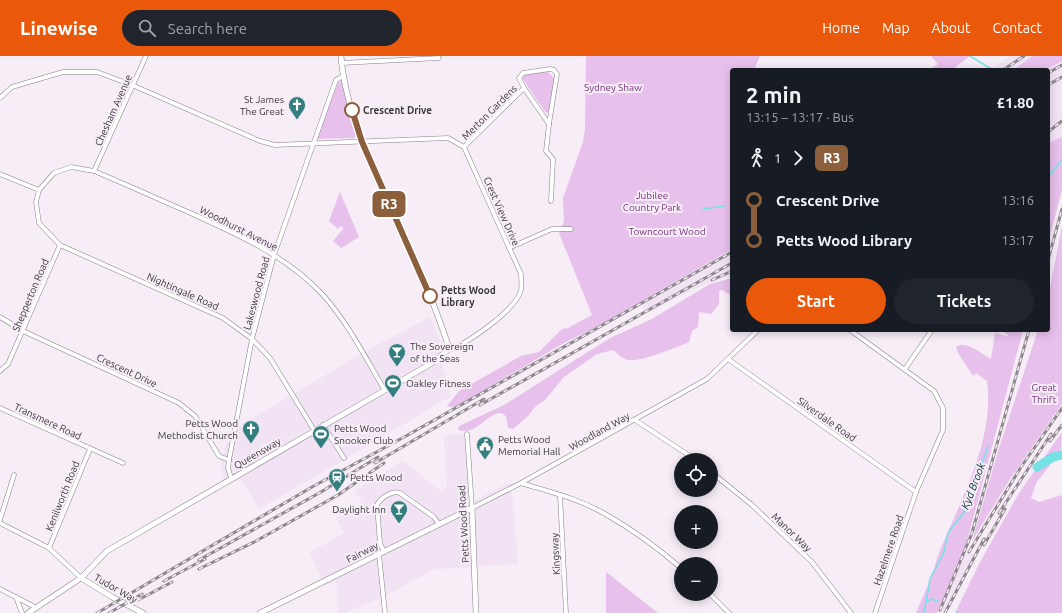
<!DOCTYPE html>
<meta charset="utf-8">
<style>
:root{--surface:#171b24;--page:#20242c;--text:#f1f3f6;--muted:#9ea1a6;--accent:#ea580c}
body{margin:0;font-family:Ubuntu,sans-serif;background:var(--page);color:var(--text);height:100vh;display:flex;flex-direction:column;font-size:15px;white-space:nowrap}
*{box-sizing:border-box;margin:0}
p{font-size:13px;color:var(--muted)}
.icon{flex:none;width:22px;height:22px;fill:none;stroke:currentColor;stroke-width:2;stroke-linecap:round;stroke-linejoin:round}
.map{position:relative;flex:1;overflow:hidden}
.details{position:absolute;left:730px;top:12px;width:320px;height:264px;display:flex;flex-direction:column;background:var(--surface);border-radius:4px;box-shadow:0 2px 10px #0003}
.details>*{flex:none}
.badge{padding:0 8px;border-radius:6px;font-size:14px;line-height:26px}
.fabs{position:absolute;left:674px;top:397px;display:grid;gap:8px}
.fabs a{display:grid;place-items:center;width:44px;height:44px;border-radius:50%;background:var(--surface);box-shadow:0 2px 10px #0003;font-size:20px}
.map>.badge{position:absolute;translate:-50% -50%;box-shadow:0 0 0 2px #fff}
.legs{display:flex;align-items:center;gap:6px;height:44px;padding:0 16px;font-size:13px}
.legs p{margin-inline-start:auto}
.head{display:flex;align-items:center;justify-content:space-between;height:68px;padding:0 16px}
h1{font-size:22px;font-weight:700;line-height:30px}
.primary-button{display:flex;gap:8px;margin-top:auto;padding:8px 16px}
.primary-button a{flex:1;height:46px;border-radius:24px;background:var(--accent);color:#fff;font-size:16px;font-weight:700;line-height:46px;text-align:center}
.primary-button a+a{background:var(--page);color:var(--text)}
ul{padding:0 16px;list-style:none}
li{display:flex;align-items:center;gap:14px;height:40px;font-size:15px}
li i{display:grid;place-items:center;width:6px;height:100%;margin:0 5px;background:currentColor}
li i::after{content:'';width:10px;height:10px;margin:-5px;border:3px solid;border-radius:50%;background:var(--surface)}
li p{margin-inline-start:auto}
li:first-child i{background:linear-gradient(#0000 50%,currentColor 0)}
li:last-child i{background:linear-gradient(currentColor 50%,#0000 0)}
header{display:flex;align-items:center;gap:24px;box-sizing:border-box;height:56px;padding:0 20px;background:var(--accent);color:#fff}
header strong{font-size:19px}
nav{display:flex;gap:22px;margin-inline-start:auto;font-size:14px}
.search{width:280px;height:36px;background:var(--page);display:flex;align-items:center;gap:10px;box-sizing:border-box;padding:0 14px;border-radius:22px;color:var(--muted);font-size:15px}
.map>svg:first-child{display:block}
</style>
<header>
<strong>Linewise</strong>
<div class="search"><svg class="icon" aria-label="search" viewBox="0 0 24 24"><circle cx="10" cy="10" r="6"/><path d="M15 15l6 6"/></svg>Search here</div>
<nav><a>Home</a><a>Map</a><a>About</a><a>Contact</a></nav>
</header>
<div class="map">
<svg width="1062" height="557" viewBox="0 0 1062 557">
<rect width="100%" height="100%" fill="#f6edf7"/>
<g fill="#f2e3f4">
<polygon points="1011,0 1062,0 1062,81 1048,87 1048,14 990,14"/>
<polygon points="732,193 732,218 690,235 647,257 640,245"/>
<polygon points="430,261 441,288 443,311 451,340 351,400 259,453 241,423 229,429 220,413 229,376 366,295"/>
<polygon points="449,378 465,378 471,446 511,426 518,508 435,513 385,540 345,557 338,557 336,524 324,530 310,496 344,477 336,462 362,447 354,434 403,405 442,436 447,429 444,381"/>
<polygon points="965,493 976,500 947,557 937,557"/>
</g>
<g fill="#e7c0ec">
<polygon points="586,0 760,0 754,14 732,14 732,193 602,268 562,288 464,346 453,351 447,350 459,335 521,300 539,296 562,273 568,272 592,259 559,177 564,165 563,142 583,86 585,72"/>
<polygon points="931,0 970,0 952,14 929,14 938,8"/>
<polygon points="1033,0 1062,0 1062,5 1045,14 1013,14"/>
<polygon points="547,15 554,22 550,54 546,57 522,22 524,19"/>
<polygon points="342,25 357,81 353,82 316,83 338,27"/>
<polygon points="1062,81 1062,134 1048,188 1048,87"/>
<polygon points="340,136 359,181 341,192 333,185 344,172 340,170 338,173 329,165"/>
<polygon points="1062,170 1062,348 1010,423 972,485 999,392 1038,274 1048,274 1048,242"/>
<path d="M732,222V240L722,234L719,235V248L711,258L699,256L698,271L692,275L689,286C678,291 641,306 629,304C622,303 618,298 613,294L597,298L564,321L545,344L536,350L528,360L513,373L508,372L506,360L501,357C485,358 477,380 458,374L459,370L504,349L610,282L650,264L710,228Z"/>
<path d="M1002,274H1023L965,493L937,557H916C920,546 925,537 929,527C934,515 936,503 941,492C962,441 995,382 987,325L976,317L973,320L958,297L956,291C967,284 981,298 991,303L995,277L1010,281Z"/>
<polygon points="1062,376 1061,395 1036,427 1031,442 1039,446 1062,439 1062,557 955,557 980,506 1019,437"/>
<polygon points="606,516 658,557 606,557"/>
</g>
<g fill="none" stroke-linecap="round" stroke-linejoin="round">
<g stroke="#75e3e5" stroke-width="1.5">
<polyline points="970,0 993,14"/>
<polyline points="1048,121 1062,104"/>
<polyline points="703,153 724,150"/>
<polyline points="1044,406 1047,408"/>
<polyline points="927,546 931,543 938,545"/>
<polyline points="957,556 957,557"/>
<polyline points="924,557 930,523 944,496 948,477 967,452 988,390"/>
</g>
<polyline stroke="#75e3e5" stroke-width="9" points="1037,411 1053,401 1062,399"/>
<g stroke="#877f88" stroke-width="5">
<g id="minor">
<polyline points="341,7 439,2"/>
<polyline points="524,32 549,68 546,95 553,103 551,145"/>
<path d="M0,42L12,31L63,16H97L132,29L260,85L275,89L448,82L464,91L521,218C521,223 522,229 521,234C516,254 467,288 448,294"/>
<polyline points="464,91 524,32 519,22 523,17 550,13 554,14 557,18 549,68"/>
<polyline points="94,115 146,0"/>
<polyline points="0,118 39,134"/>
<polyline points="509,192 552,173 571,173"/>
<polyline points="0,261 23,275 179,347 195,360 219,400 229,404"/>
<polyline points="850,274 934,335 943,352 943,374 916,436 875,557"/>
<polyline points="728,303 916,436"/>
<polyline points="905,313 932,274"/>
<polyline points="0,315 8,308 60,189"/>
<polyline points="0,352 123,407"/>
<polyline points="635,364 696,404"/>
<polyline points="323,369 344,402"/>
<path d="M314,374L270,302L252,283L223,262L60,189L39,167L36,146L39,134L54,117L71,111L94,115C125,128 156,142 186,155C235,177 286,199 323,239C348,267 365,301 384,333"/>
<polyline points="467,378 472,452 521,427 707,323 758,274"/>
<polyline points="711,416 752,449 812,506 851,557"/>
<polyline points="231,422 228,412 229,404 252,283 274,199 336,24 343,20"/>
<path d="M521,427C550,436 580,443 607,459C633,474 658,492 681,512"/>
<polyline points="560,439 566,557"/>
<polyline points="0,464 14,419"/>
<polyline points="0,467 49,492 81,522"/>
<polyline points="49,492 90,393"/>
<path d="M384,496L380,487L377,449C380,442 393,434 400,437L434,461L438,467"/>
<polyline points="379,498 385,557"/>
<polyline points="0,533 37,552"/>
<polyline points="710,538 729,557"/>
<polyline points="16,541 22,557"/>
</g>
</g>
<g stroke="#877f88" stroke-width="6">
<g id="tertiary">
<polyline points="81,522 112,541 143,557"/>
<path d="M28,557L81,522L107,495L432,307L448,294V289C429,230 401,175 377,119C360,81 344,41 341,0"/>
<polyline points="260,557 472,452 476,557"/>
</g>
</g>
<use href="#minor" stroke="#fff" stroke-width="4"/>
<use href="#tertiary" stroke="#fff" stroke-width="5"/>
<g stroke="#8e888e" stroke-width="3">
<g id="rail">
<polyline points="1003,14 1024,0"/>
<polyline points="1048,17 1062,9"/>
<polyline points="1048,29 1062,21"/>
<polyline points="1048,76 1062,65"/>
<polyline points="1048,204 1062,153"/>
<polyline points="712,224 732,215"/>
<polyline points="480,349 732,207"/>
<polyline points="1050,385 1062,369"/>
<polyline points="375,407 484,343"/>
<polyline points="999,457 1051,378"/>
<polyline points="984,489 1005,453"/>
<polyline points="969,496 1021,411 1062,352"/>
<polyline points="199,504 321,436 378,401"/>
<polyline points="199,513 256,485 338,439 384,407"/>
<polyline points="164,525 205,503"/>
<polyline points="138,544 172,526"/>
<polyline points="940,554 972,477 1029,274"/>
<polyline points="97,557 312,431 406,380 732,196"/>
<polyline points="109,557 142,538"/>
<polyline points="945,557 984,483"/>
</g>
</g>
<use href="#rail" stroke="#f6edf7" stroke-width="1.5" stroke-dasharray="4.5" stroke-linecap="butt"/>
</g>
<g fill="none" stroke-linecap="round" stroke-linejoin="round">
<g stroke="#fff" stroke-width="9">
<polyline id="line-1" points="352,54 362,86 430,240"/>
</g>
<use href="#line-1" stroke="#8b5e3c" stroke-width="6"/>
</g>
<defs>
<g id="church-pin" transform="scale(0.9)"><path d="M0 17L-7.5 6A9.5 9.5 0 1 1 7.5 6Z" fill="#357e80" stroke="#f6edf7"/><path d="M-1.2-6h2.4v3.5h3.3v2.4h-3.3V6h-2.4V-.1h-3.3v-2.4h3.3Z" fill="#fff"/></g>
<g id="bar-pin" transform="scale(0.9)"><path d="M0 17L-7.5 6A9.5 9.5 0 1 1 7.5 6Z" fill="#357e80" stroke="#f6edf7"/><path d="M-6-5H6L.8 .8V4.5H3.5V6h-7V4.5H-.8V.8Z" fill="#fff"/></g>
<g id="stadium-pin" transform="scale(0.9)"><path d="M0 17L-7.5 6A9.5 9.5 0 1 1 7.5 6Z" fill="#357e80" stroke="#f6edf7"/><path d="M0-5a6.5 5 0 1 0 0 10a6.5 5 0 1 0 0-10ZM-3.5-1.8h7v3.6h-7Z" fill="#fff"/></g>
<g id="civic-pin" transform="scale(0.9)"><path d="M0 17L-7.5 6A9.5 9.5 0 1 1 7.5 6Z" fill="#357e80" stroke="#f6edf7"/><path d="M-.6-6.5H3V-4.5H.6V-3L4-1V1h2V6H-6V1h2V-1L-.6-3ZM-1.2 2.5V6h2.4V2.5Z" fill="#fff"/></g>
<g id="station-pin" transform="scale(0.9)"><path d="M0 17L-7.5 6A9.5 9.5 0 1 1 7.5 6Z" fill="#357e80" stroke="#f6edf7"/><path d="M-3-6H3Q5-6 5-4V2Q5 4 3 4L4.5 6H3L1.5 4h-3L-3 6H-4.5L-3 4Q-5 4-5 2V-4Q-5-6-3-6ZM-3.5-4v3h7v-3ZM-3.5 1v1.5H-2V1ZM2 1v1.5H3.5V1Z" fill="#fff"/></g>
</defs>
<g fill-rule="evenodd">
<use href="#church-pin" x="297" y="49"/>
<use href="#bar-pin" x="397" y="296"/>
<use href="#stadium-pin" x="393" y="327"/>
<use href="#church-pin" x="251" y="373"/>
<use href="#stadium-pin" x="321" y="378"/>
<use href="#civic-pin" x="485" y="389"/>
<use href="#station-pin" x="337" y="421"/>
<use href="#bar-pin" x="399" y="453"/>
</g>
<g fill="#fff" stroke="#8b5e3c" stroke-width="2">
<circle cx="352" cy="54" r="7"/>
<circle cx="430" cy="240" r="7"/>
</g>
<g text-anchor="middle" stroke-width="4" stroke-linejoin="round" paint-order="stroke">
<g font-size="10" fill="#73357c" stroke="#f6edf7">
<text x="613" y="35">Sydney Shaw</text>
<text x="652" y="143">Jubilee<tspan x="652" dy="12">Country Park</tspan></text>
<text x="667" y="179">Towncourt Wood</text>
<text x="1044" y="335">Great<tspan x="1044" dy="12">Thrift</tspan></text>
</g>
<g font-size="10" fill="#3a363a" stroke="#f6edf7" text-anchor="start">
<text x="284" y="47" text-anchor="end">St James<tspan x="284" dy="12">The Great</tspan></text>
<text x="410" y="294">The Sovereign<tspan x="410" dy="12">of the Seas</tspan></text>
<text x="406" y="331">Oakley Fitness</text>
<text x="238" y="371" text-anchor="end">Petts Wood<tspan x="238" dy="12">Methodist Church</tspan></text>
<text x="334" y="376">Petts Wood<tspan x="334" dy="12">Snooker Club</tspan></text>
<text x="498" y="387">Petts Wood<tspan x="498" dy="12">Memorial Hall</tspan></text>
<text x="350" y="425">Petts Wood</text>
<text x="386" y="457" text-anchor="end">Daylight Inn</text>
</g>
<g font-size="10" fill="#3a363a" stroke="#f6edf7">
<text transform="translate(113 54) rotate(-66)" y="4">Chesham Avenue</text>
<text transform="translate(489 56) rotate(-45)" y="4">Merton Gardens</text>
<text transform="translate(502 155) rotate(66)" y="4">Crest View Drive</text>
<text transform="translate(239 172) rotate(27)" y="4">Woodhurst Avenue</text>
<text transform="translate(183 235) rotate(24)" y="4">Nightingale Road</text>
<text transform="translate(256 237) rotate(-75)" y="4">Lakeswood Road</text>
<text transform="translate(30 239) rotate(-67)" y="4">Shepperton Road</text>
<text transform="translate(127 314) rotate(25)" y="4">Crescent Drive</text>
<text transform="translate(827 363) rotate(35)" y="4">Silverdale Road</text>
<text transform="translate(48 365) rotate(25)" y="4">Transmere Road</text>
<text transform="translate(599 375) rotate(-29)" y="4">Woodland Way</text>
<text transform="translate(257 397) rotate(-30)" y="4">Queensway</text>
<text transform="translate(62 440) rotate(-68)" y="4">Kenilworth Road</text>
<text transform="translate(463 468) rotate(-93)" y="4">Petts Wood Road</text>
<text transform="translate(792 476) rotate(44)" y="4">Manor Way</text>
<text transform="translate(888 494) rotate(-71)" y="4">Hazelmere Road</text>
<text transform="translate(362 496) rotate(-27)" y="4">Fairway</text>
<text transform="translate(555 498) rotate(-93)" y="4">Kingsway</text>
<text transform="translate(116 532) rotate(30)" y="4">Tudor Way</text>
</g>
<g font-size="10" font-weight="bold" fill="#3a363a" stroke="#f6edf7" text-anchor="start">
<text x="363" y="58">Crescent Drive</text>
<text x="441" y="238">Petts Wood<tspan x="441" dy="12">Library</tspan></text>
</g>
<g font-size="11" font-style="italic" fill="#003536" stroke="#f6edf7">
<text transform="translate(973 430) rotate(-69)" y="4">Kyd Brook</text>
</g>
</g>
</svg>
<div class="fabs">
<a><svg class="icon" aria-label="locate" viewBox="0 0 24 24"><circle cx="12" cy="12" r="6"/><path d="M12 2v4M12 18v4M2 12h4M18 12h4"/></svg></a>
<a>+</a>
<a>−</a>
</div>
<b class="badge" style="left:389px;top:148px;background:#8b5e3c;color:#fff">R3</b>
<section class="details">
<div class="head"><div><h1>2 min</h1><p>13:15 – 13:17 · Bus</p></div><b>£1.80</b></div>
<div class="legs"><svg class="icon" aria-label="walk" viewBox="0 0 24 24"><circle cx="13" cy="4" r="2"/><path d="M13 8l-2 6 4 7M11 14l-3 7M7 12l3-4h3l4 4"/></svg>1<svg class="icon" aria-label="forward" viewBox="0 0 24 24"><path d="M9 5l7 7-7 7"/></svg><b class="badge" style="background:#8b5e3c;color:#fff">R3</b></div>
<ul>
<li><i style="color:#8b5e3c"></i><b>Crescent Drive</b><p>13:16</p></li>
<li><i style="color:#8b5e3c"></i><b>Petts Wood Library</b><p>13:17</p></li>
</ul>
<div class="primary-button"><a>Start</a><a>Tickets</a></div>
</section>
</div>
